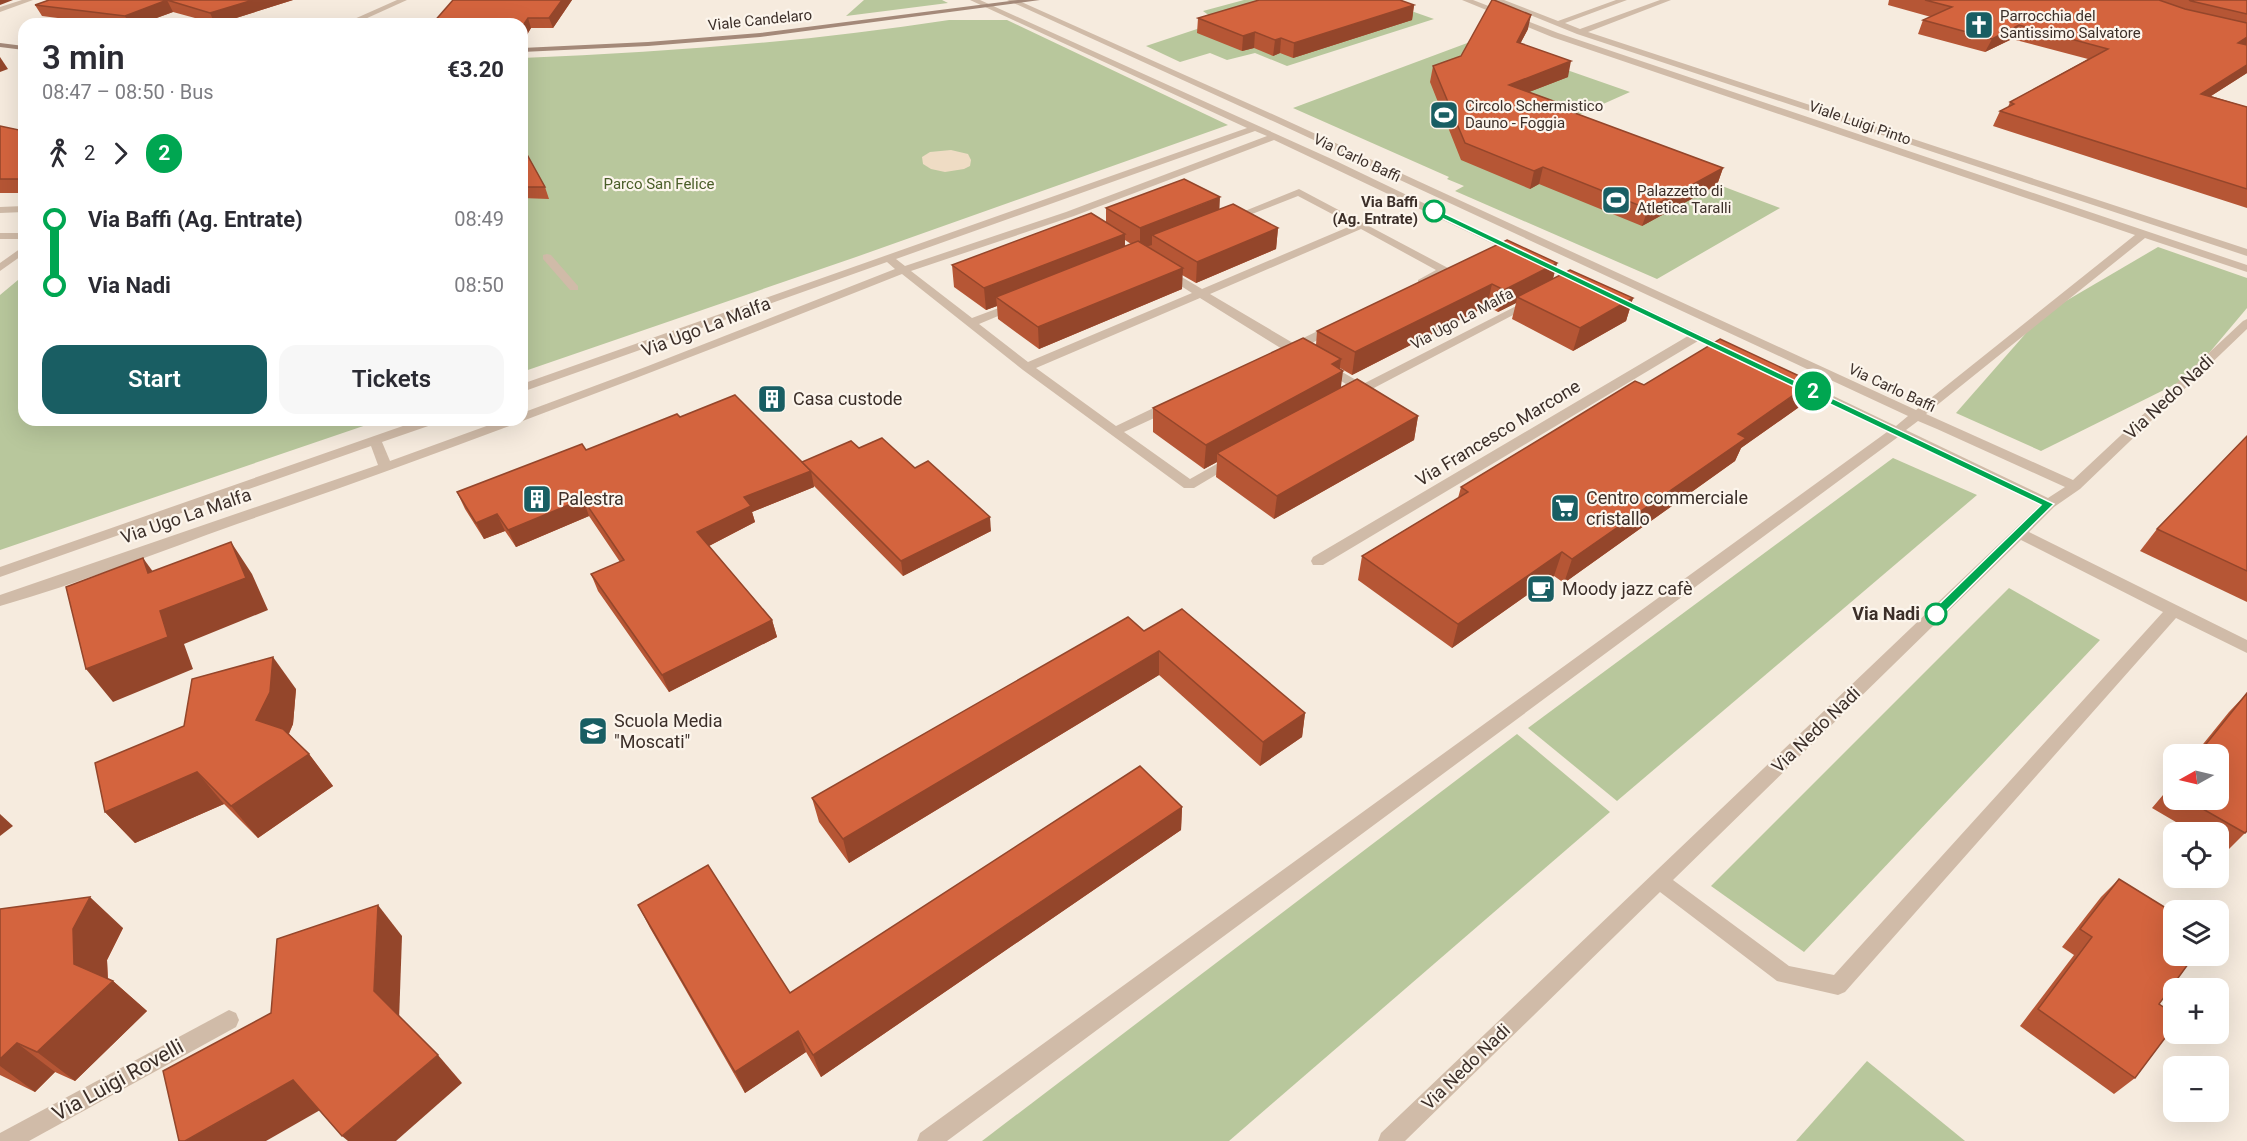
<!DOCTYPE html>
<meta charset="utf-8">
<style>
:root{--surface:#fff;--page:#f7f7f7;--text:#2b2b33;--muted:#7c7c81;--accent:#195e63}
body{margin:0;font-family:Roboto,sans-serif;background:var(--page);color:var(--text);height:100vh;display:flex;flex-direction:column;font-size:22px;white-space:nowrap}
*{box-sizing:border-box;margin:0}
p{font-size:20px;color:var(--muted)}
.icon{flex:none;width:33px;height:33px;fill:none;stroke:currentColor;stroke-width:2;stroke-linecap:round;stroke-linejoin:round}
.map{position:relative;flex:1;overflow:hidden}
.side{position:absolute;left:18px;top:18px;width:510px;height:408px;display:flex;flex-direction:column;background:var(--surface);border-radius:18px;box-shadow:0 6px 24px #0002}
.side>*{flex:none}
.badge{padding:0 12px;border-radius:20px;font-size:21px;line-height:39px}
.needle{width:39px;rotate:262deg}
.buttons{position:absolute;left:2163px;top:744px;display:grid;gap:12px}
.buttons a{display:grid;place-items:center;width:66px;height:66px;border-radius:12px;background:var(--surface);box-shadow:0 6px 24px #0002;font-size:30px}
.map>.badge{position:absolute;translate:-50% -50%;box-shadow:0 0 0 3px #fff}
.legs{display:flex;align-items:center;gap:9px;height:66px;padding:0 24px;font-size:20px}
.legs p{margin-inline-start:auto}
.head{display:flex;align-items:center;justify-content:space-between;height:102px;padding:0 24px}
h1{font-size:33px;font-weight:600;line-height:45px}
.primary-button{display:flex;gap:12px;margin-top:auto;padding:12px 24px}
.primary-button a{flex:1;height:69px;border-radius:18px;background:var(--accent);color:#fff;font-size:24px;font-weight:600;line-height:69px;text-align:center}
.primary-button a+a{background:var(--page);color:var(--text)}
ul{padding:0 24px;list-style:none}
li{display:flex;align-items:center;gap:21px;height:66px;font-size:22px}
li i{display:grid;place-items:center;width:9px;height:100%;margin:0 8px;background:currentColor}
li i::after{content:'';width:15px;height:15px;margin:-8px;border:4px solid;border-radius:50%;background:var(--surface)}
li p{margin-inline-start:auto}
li:first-child i{background:linear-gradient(#0000 50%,currentColor 0)}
li:last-child i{background:linear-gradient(currentColor 50%,#0000 0)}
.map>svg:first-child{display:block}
</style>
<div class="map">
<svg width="2247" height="1141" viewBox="0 0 2247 1141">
<rect width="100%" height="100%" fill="#f6ebde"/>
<g fill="#b8c79c">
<polygon points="864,0 942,0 948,3 846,16"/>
<polygon points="1244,0 1380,0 1434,19 1287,66 1255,53 1227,60 1210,53 1180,62 1146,46 1218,22 1203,11"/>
<path d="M949,20H1007L1228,125L856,257L522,372V58C665,52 808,42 949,20Z"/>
<polygon points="1478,39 1630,92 1565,121 1590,136 1780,208 1657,279 1455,191 1464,186 1447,179 1449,177 1293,108"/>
<polygon points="2158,247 2247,278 2247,308 2188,378 2041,451 1956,413 2042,315"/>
<polygon points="24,275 24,420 381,420 0,550 0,295"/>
<polygon points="1893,458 1977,495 1617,801 1528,728"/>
<polygon points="2009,588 2100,640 1804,952 1711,886"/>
<polygon points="1517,734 1610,812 1229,1141 982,1141"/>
<polygon points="1867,1061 1965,1141 1796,1141"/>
</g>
<polygon fill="#efdcc4" points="951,150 968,154 971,160 970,166 964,169 945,172 931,169 923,164 922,157 930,152"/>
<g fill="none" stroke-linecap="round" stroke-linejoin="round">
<polygon fill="#d0bba8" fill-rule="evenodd" points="547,254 551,255 578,286 578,290 570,290 543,259 543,255"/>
<g fill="#d0bba8" fill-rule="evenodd">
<polygon points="22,0 33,0 0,12 0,7"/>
<polygon points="397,0 407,0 354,24 343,24"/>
<path d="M970,0H980L1336,161L1586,281L1584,283H1576L1274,140L1074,216L911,271L972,318L1012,303H1020V307L979,324L1028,362L1192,293L1162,274V270H1170L1202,289L1353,225L1298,196L1234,221L1225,219L1299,189L1448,268V272L1426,284H1418V280L1436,270L1361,229L1210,294L1293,343L1330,325H1338V329L1301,349L1306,353L1304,356L1300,357L1287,352L1200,298L1036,368L1116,426L1166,402H1176L1177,405L1176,408L1124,432L1190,479L1229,457L1234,456L1241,460L1194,488H1184L1023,370L902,274C681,362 462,446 237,524C159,552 80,583 0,606V595L378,465L371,446L0,577V567L420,420H439L437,423L382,442L390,461L503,420H522V413L648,366L895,269L887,262L522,392V384L1247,128ZM1255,131L1267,136L1066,212L905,266L896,259Z"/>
<path d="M1007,0H1017L1281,118L1916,410L2135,235L1552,37L1462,0H1473L1558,33L2247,265V272L2145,238L1926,414L2073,480L2243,321L2247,319V329L2080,489L2054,507L2029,532L2247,640V653L2176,618L1845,992L1838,995L1777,981L1660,892L1405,1141H1378L1381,1133L2040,505L1898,437L947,1141H917L920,1133L1887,432L1788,384L1786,381L1788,378H1796L1896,426L1908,416L1275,122ZM1918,421L1937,429L2065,487L2048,498L1906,430ZM2021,540L2163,612L1834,975L1789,966L1673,880Z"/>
<polygon points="1493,0 1504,0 1558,21 1616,0 1627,0 1565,23 1580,29 1660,0 1671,0 1588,32 2247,249 2247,256 1577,34"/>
<polygon points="24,206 24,212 0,213 0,207"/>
<rect x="0" y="233" width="24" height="6"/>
<polygon points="24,246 24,254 0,271 0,263"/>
<polygon points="1613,293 1735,351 1733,354 1725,354 1698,341 1323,565 1313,565 1311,561 1313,557 1688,336 1609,298 1609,294"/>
<polygon points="1530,299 1536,302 1534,304 1372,389 1374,392 1372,395 1348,398 1346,395 1354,389 1320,368 1322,365 1330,365 1363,384"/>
<polygon points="229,1010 236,1013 239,1020 236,1027 29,1141 0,1141 0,1133"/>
</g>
<g fill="#a48979" fill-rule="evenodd">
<polygon points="1018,0 1040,0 760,37 648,46 522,52 522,48 648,42 760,33"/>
<polygon points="0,43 24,46 24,50 0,47"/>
</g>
</g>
<g fill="#b65635" fill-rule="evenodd">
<polygon points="49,0 293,0 217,24 173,12 140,24 105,24 42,16 35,5"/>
<polygon points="453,0 572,0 553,28 531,28 525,38 522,38 522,24"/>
<polygon points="1889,0 2247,0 2247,73 2211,96 2247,107 2247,208 1993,126 2000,111 2008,107 2010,102 2088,59 2012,39 1985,52 1918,34 1923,20 1931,17 1888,5"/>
<polygon points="1414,5 1412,20 1293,58 1280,53 1273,56 1254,48 1242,51 1197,33 1198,18"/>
<polygon points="1528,29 1520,44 1568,77 1529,92 1570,107 1569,111 1723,168 1717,185 1642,226 1539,184 1530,189 1461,160 1430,82 1433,66 1461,56"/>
<polygon points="0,126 24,131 24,193 0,193"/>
<polygon points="522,152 545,187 549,199 522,198"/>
<path d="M1106,208L1219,209L1278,228L1276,249L1196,283L1182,275V289L1039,349L998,319L997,306L986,310L954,287L952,265L1106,223ZM1125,240L1131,244L1125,246Z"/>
<polygon points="1557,263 1553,279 1633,298 1626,321 1573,351 1512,319 1516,303 1498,312 1487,306 1352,375 1340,368 1341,387 1418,416 1414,440 1274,519 1216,477 1217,462 1204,469 1153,432 1153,408 1316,345 1317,331"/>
<polygon points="1644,385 1802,405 1741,448 1735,461 1564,583 1554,576 1452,648 1358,580 1362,556 1458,498 1461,487"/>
<polygon points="680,417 802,462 859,448 915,468 991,531 903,576 814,486 814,487 752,512 755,522 709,546 772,620 777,637 669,692 598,591 591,574 620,562 589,516 516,547 505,531 484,539 465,509 457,492 586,450"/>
<polygon points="2247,436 2247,602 2140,551 2157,529"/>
<polygon points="1144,631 1305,713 1302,737 1260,766 1159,675 849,863 819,822 812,798"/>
<polygon points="296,689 293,724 289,734 309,754 333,786 258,838 224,804 135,843 105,812"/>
<polygon points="2247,693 2245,833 2226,852 2218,848 2218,832 2193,832 2152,808 2174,782 2174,800 2218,800 2218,754 2195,754 2229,712"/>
<polygon points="1182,807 1181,830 821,1077 806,1052 745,1093 650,928 638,905 790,993"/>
<polygon points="2119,879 2159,1004 2135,1078 2114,1094 2020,1026 2074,955 2062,947 2101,897"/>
<polygon points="0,909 123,928 107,960 108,979 113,981 147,1011 75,1081 55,1072 35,1092 0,1075"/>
</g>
<g fill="#94462b">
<polygon points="0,0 13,0 0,5"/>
<polygon points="167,0 173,12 140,24 129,24 125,16"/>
<polygon points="253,0 293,0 217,24 215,24 210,13"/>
<polygon points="562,0 572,0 553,28 549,18"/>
<polygon points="1414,5 1412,20 1293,58 1294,43"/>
<polygon points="1531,15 1528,29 1513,57 1517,42"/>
<polygon points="528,18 531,28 525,38 522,30 522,27"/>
<polygon points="2019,25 2012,39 1985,52 1992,39"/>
<polygon points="1255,32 1254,48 1242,51 1243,36"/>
<polygon points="2247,37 2247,44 2230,57 2238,43"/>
<polygon points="1281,38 1280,53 1273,56 1275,40"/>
<polygon points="0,57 8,69 0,72"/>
<polygon points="1571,61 1568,77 1506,101 1509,85"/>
<polygon points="2247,65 2247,73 2192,108 2201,94"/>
<polygon points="1543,167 1539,184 1530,189 1534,171"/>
<polygon points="1723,168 1717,185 1642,226 1648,209"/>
<polygon points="1220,197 1219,218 1152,235 1152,245 1140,249 1140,228"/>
<polygon points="1278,228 1276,249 1196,283 1197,262"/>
<polygon points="1125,234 1125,256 996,297 997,306 986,310 984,288"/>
<polygon points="1557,263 1551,285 1517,297 1516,303 1498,312 1504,290"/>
<polygon points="1183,268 1182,289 1039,349 1038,327"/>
<polygon points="1492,284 1487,306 1352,375 1355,352"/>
<polygon points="1633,298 1626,321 1573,351 1580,328"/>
<polygon points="1341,359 1339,373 1343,371 1340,394 1217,453 1217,462 1204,469 1206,445 1332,364"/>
<polygon points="1812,382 1802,405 1741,448 1735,461 1564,583 1572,559 1738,434"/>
<polygon points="1418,416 1414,440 1274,519 1277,496"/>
<polygon points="811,471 814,487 752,512 755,522 703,549 697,532 744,497"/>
<polygon points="583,499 589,516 516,547 508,530"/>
<polygon points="497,514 505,531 484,539 476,523"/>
<polygon points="990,517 991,531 903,576 901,561"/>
<polygon points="231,542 252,574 268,610 184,644 193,669 113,702 86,669 160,611"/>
<polygon points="1562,552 1554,576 1452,648 1458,624"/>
<polygon points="143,558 167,591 148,573"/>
<polygon points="772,620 777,637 669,692 662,675"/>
<polygon points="1159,651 1159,675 849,863 843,839"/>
<polygon points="273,657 296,689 293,724 280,752 256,720"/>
<polygon points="1305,713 1302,737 1260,766 1263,742"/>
<polygon points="309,754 333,786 258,838 231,806"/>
<polygon points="197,772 224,804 135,843 105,812"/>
<polygon points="1182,807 1181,830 821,1077 813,1055"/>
<polygon points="0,814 13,826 0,836"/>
<polygon points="90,897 123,928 107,960 108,986 113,981 147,1011 75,1081 37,1052 74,964 73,929"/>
<polygon points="378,905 402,936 399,1021 374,991"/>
<polygon points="798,1031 806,1052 745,1093 735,1072"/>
<polygon points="17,1043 55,1072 35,1092 0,1066 0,1059"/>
<polygon points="438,1055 462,1083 396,1141 348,1141 342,1136"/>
<polygon points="293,1080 322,1109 266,1141 185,1141"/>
</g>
<g fill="#d4643e" stroke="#94462b" stroke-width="1.5">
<polygon points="49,0 253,0 210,13 167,0 125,16 35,5"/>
<polygon points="453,0 562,0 549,18 528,18 522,27 522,24 432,24"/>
<polygon points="1259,0 1400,0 1414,5 1294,43 1281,38 1275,40 1255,32 1243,36 1198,18"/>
<polygon points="1492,0 1494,0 1531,15 1517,42 1571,61 1509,85 1570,107 1564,109 1723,168 1648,209 1543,167 1534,171 1465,143 1433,66 1461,56"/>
<polygon points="1925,0 2159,0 2185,9 2247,23 2247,37 2238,43 2247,45 2247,65 2201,94 2247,107 2247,189 2000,111 2014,104 2010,102 2108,49 2019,25 1992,39 1923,20 1952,7"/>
<polygon points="2189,0 2247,0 2247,14 2191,1"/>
<polygon points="0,126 24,131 24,179 0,179"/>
<polygon points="524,149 545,187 522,187 522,152"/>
<polygon points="1184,179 1220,197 1140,228 1106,208"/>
<polygon points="1233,204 1278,228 1197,262 1152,235"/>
<polygon points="1091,213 1125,234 984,288 952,265"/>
<polygon points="1507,240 1557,263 1504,290 1492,284 1355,352 1317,331"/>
<polygon points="1138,241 1183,268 1038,327 996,297"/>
<polygon points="1570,270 1633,298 1580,328 1517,297"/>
<polygon points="1303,338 1341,359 1332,364 1343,371 1206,445 1153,408"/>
<polygon points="1720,339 1812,382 1738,434 1746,438 1572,559 1562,552 1458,624 1362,556 1468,492 1461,487 1560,427 1635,381 1644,385"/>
<polygon points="1357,379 1418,416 1277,496 1217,453"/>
<polygon points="735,395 811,471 744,497 751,506 697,532 772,620 662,675 591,574 624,560 583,499 508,530 497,514 476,523 457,492 582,444 586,450 677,414 680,417"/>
<polygon points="2247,436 2247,571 2157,529"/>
<polygon points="882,438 915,468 928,461 990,517 901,561 802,462 851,441 859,448"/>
<polygon points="231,542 246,578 160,611 168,637 86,669 66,587 143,558 148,573"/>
<polygon points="1182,609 1305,713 1263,742 1159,651 843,839 812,798 1128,617 1144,631"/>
<polygon points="273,657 270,692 256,720 283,729 309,754 231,806 197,772 105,812 95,763 184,726 192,679"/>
<polygon points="2247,693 2247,831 2245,833 2187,800 2218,800 2218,754 2198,754"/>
<polygon points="1140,766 1182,807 813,1055 798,1031 735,1072 638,905 708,865 790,993"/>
<polygon points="2119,879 2174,913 2174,956 2194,956 2159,1004 2174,1014 2174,1026 2135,1078 2038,1009 2092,937 2080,929"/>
<polygon points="90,897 73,929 74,964 113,981 37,1052 17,1043 0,1059 0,909"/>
<polygon points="378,905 374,991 438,1055 342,1136 293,1080 185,1141 179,1141 163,1071 271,1013 277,939"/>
</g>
<polygon fill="#00a651" stroke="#fff" stroke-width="1.5" points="1431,210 1437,210 2054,504 1940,617 1932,617 1932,611 2041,505 1431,213"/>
<defs>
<g id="church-square" transform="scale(1.5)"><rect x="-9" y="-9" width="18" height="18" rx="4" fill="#195e63" stroke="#fcf5ec"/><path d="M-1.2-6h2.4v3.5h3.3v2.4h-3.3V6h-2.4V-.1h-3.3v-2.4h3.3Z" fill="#fff"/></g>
<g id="stadium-square" transform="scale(1.5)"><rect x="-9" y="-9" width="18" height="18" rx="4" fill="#195e63" stroke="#fcf5ec"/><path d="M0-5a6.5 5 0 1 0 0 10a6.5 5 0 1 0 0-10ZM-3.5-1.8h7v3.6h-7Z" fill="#fff"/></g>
<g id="building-square" transform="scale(1.5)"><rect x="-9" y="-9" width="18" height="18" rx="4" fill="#195e63" stroke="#fcf5ec"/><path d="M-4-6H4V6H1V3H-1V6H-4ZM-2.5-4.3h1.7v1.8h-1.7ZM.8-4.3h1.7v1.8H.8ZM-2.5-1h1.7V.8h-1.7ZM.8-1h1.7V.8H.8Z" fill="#fff"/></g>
<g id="supermarket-square" transform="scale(1.5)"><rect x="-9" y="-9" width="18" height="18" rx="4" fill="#195e63" stroke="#fcf5ec"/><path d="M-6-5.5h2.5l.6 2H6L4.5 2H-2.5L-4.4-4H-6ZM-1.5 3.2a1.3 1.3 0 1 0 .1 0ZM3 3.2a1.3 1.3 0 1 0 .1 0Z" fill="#fff"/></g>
<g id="cafe-square" transform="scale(1.5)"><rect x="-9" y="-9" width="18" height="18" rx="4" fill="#195e63" stroke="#fcf5ec"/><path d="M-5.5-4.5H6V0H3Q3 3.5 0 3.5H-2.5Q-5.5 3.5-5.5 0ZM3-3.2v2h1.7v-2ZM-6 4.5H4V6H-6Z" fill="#fff"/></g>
<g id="school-square" transform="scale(1.5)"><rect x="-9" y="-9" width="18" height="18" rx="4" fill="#195e63" stroke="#fcf5ec"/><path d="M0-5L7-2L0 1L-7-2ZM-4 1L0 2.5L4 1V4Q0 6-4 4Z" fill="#fff"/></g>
</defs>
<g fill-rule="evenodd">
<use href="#church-square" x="1979" y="25"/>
<use href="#stadium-square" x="1444" y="115"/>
<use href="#stadium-square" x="1616" y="200"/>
<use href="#building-square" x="772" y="399"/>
<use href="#building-square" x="537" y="499"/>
<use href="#supermarket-square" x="1565" y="508"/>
<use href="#cafe-square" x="1541" y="589"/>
<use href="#school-square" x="593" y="731"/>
</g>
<g fill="#fff" stroke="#00a651" stroke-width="3">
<circle cx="1434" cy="211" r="10"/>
<circle cx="1936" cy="614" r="10"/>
</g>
<g text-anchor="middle" stroke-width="4.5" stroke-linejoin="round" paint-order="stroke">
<g font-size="15" fill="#3c2f29" stroke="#fcf5ec" text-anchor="start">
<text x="2000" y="21">Parrocchia del<tspan x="2000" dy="17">Santissimo Salvatore</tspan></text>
<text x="1465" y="111">Circolo Schermistico<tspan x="1465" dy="17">Dauno - Foggia</tspan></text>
<text x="1637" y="196">Palazzetto di<tspan x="1637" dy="17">Atletica Taralli</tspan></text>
</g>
<g font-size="15" fill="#3c2f29" stroke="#fcf5ec">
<text transform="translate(760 20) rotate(-6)" y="5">Viale Candelaro</text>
<text transform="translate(1860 123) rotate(19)" y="5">Viale Luigi Pinto</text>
<text transform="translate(1357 158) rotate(25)" y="5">Via Carlo Baffi</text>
<text transform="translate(1462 319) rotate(-28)" y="5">Via Ugo La Malfa</text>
<text transform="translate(1892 388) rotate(25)" y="5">Via Carlo Baffi</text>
</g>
<g font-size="15" fill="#4a5e29" stroke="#fcf5ec">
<text x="659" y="189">Parco San Felice</text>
</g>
<g font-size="15" font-weight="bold" fill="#3c2f29" stroke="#fcf5ec" text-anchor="end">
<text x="1418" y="207">Via Baffi<tspan x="1418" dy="17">(Ag. Entrate)</tspan></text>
</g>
<g font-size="18" fill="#3c2f29" stroke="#fcf5ec">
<text transform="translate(706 327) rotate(-21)" y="6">Via Ugo La Malfa</text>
<text transform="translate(2169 397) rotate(-43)" y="6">Via Nedo Nadi</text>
<text transform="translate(1498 433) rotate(-31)" y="6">Via Francesco Marcone</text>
<text transform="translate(186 516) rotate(-19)" y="6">Via Ugo La Malfa</text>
<text transform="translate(1816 730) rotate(-44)" y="6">Via Nedo Nadi</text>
<text transform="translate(1466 1067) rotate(-44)" y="6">Via Nedo Nadi</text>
</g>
<g font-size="18" fill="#3c2f29" stroke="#fcf5ec" text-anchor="start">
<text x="793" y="405">Casa custode</text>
<text x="1586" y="504">Centro commerciale<tspan x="1586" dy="21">cristallo</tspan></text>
<text x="558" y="505">Palestra</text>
<text x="1562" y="595">Moody jazz cafè</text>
<text x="614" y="727">Scuola Media<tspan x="614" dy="21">"Moscati"</tspan></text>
</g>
<g font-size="18" font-weight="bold" fill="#3c2f29" stroke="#fcf5ec" text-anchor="end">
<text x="1920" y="620">Via Nadi</text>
</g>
<g font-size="21" fill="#3c2f29" stroke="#fcf5ec">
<text transform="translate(118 1080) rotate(-29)" y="7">Via Luigi Rovelli</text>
</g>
</g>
</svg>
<div class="buttons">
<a><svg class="needle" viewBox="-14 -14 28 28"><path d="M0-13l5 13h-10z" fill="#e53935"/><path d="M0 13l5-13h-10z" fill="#7c7c81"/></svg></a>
<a><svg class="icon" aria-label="locate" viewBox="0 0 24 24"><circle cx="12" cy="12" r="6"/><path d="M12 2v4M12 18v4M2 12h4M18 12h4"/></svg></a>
<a><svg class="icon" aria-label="layers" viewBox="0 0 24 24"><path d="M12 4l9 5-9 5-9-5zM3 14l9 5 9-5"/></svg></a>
<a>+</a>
<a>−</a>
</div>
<b class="badge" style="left:1813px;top:391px;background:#00a651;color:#fff">2</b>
<section class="side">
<div class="head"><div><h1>3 min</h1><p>08:47 – 08:50 · Bus</p></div><b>€3.20</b></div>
<div class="legs"><svg class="icon" aria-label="walk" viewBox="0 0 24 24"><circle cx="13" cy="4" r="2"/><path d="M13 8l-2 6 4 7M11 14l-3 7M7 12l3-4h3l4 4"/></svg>2<svg class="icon" aria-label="forward" viewBox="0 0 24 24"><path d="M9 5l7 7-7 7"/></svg><b class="badge" style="background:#00a651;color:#fff">2</b></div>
<ul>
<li><i style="color:#00a651"></i><b>Via Baffi (Ag. Entrate)</b><p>08:49</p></li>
<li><i style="color:#00a651"></i><b>Via Nadi</b><p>08:50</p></li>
</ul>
<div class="primary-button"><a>Start</a><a>Tickets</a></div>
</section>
</div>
